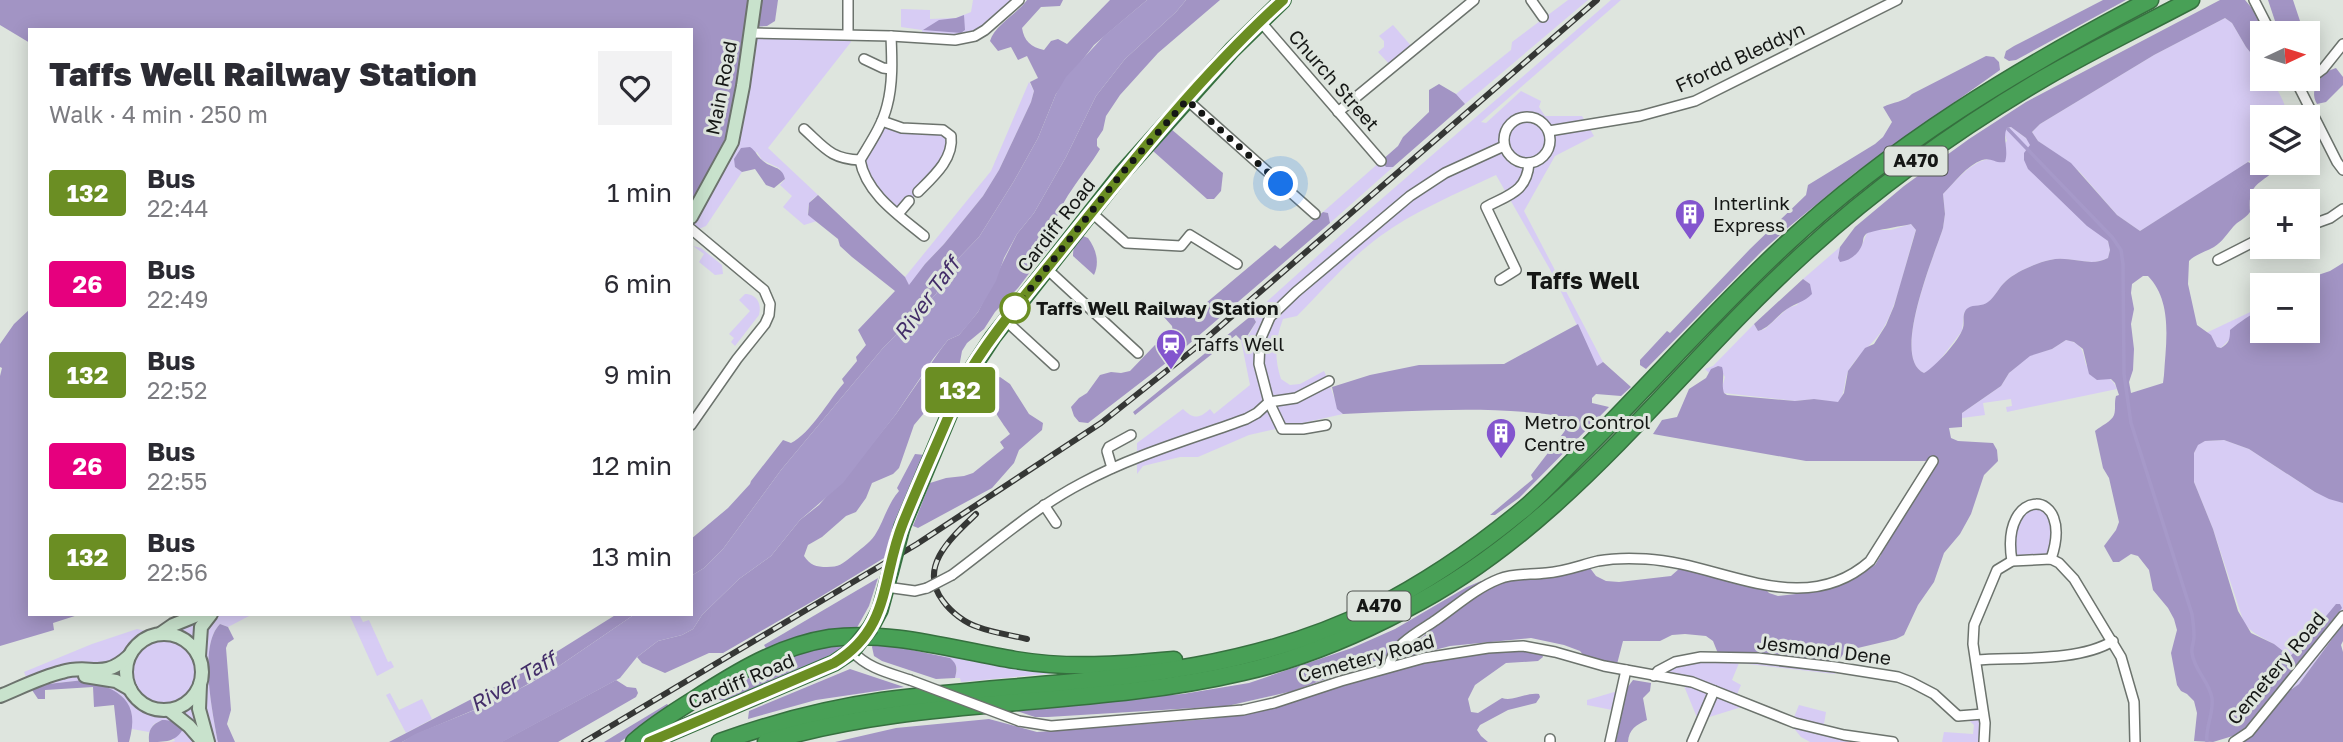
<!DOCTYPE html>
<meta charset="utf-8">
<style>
:root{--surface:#fff;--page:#f2f2f3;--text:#2b2b33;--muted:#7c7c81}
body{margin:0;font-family:"Golos Text",sans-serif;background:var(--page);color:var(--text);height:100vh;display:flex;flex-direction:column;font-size:26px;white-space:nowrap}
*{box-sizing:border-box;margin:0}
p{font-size:23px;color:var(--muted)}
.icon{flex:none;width:38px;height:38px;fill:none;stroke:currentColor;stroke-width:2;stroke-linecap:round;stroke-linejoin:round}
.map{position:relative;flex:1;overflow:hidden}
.sheet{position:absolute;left:28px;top:28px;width:665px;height:588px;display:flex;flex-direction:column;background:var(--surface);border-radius:0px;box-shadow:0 4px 18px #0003}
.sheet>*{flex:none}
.badge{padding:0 14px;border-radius:5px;font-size:24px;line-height:46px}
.needle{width:46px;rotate:86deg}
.tools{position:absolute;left:2250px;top:21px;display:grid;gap:14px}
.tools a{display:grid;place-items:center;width:70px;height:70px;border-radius:0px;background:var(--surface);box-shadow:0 4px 18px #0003;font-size:35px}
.you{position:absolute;width:35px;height:35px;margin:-18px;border:5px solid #fff;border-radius:50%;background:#1a73e8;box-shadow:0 0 0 10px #1a73e833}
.map>.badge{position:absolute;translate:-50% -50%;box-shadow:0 0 0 4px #fff}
.round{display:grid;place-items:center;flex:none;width:74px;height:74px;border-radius:0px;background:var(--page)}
.head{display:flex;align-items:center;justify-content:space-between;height:119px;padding:0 21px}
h1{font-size:33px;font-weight:800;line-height:52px}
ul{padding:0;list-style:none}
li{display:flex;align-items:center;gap:21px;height:91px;padding:0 21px}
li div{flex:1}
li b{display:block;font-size:26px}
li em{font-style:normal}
li .badge{min-width:77px;font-weight:700;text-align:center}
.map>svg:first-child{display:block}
</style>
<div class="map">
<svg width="2343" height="742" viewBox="0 0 2343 742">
<rect width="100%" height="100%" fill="#dee5de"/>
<g fill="#d7ccf4">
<polygon points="973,0 1019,0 980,34 922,39 922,30 901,27 901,9 930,10 930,19 956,18 971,12"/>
<polygon points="1568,0 1588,0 1465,104 1456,94 1511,50 1512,42"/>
<path d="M1611,0H1621L1481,122L1486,123L1521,91L1541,101L1539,107L1545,116H1582L1594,136L1555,156L1524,211L1603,362L1597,367L1552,273L1496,175C1456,194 1414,211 1379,237C1349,259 1323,290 1297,316L1283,319C1275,340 1274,358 1281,379L1290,385L1300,384L1324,371C1329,381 1337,409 1343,414L1249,435L1198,457H1180L1143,466L1137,474V443L1183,409C1193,419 1199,419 1210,409L1214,414L1250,385L1241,340L1249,335L1256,322L1252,315L1363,215Z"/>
<path d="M2225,18L2232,23L2246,47L2263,68V79H2270C2278,91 2286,102 2287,117H2263V151L2238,169L2140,231L2117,215L2079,171L2038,141L2032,132L2040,124L2154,55Z"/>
<polygon points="1393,25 1413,48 1392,67 1378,52 1384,47 1384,41 1379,36"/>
<path d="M751,33L848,34L851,42L768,148L818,195C810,200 807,205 808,215L817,221L804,225L783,207L792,196L780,185L785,179L779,168L762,160L757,152L735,167L742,172L706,226L694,231L691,229V217L723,160Z"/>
<polygon points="1029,82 1034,91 1031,102 999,170 983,196 944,244 925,264 909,286 905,277 991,171"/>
<polygon points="882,121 934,129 951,136 937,173 898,214 861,168"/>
<path d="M2011,127L2026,138L2108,241L2110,250L2108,258C2090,268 2070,255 2050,260C2036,263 2016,272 2006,281C1999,287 1995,297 1988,303C1984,306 1978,305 1973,307C1969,308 1967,311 1964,313L1962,331L1933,369L1924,373C1890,359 1935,254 1943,228L1945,214L1943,194C1956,181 1971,161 1990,159L2007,141L2004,132L2007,128Z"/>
<polygon points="1381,161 1386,167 1393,167 1330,223 1328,213 1323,212"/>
<path d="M1911,224L1916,230C1906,259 1899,301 1884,327C1875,343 1860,352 1850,368C1843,378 1847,392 1838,403L1814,399L1795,401L1724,393L1722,388L1725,377L1718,366L1712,369L1709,373L1705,369L1713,366L1754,324L1758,331L1765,329L1788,308L1797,305L1810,284L1803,279L1840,247L1838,258L1862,245L1867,233L1874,230H1891Z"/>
<polygon points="693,246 701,248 722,265 723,274 715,275 699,262 704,254"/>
<path d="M745,294C757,294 762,304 759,315L735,346L731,342L734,338L729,334L750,311L739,300Z"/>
<polygon points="2263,306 2263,310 2257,311 2221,348 2217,347 2206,333"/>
<path d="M2066,340C2082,343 2083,351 2086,365C2097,371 2113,377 2117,389L2007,412L2006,407L2012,406L2011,399L1983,403L1985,415L1962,418V413L2001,386L2009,373L2030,355L2052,349Z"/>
<path d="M2224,440L2249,449L2315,492L2343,503V624L2299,684L2292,689H2285L2282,683L2323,619L2304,643L2287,659C2277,639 2258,641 2244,623L2213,529L2194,482V453L2198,444L2205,441Z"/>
<polygon points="2034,504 2056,520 2051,559 2012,561 2016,516"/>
<path d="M200,614H253L228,627L220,624C198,646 213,713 218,742H171L175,741L162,720L154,724L149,732L132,729L131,711L121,695L84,680L48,684L32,690L24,672L92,644L137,629L146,631L173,625Z"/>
<polygon points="349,614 359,614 363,622 369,620 388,662 391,661 394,667 377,676"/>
<polygon points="934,654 1057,673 961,682 960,678 955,678 957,668 950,658"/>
<polygon points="1701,657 1835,667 1835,674 1739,663 1732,680 1741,685 1735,699 1748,705 1703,719 1700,725 1682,681 1658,671"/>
<polygon points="1621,690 1617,711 1587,705 1587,700"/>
<polygon points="390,693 399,710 422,699 432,719 406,733 386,695"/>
<polygon points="1799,705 1826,712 1823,730 1866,742 1810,742 1801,737 1788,721 1792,722"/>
<polygon points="1983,714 1984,742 1942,742 1944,732 1973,734 1974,725 1964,716"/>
</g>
<g fill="#a294c4" fill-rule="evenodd">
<polygon points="0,0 753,0 732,118 722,147 691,208 691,30 30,30 30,43 0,25"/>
<polygon points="755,0 778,0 775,21 767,26 752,27"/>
<path d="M1027,0H1063L1060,6L1041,7L1022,28C1024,41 1031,47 1044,50L1051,41L1058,39L1067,44L1110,0H1147L1094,45L1056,94L1038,138L1014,181L979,237L952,265L936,294L883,348L852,385L781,470L723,549L704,568L691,576V539L728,508L750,484L751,481L783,440L791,443C811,433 828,401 844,383L842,379L857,361L856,357L866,345L858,330L895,291L852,257L840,246L838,239L808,215L809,203L818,195L905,277L909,285L925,264L944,244L983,196L999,170L1031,102L1034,91L1030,82L1038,78L1027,56L1018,60L1011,47L998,51L990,41C995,25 1017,14 1027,0Z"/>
<path d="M1186,0H1220L1158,53L1120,95L1106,116L1103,130L1097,139V146L1100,149C1083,177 1057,202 1052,235L1056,238L1018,288L995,312L984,329L967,343L962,351L958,373L951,389L935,400L914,425L899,468L893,474L872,483L866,498L856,512L846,516L822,537L808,545L804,556C810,565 816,567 827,567C839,567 842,564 851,557C859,550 869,544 875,535C884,521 887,505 899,491L897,488L915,454L925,455L926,460L884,558L820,597L723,653H709L665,673L642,663L637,657L658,641L682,635L693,629L702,615L739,579L771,556L800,520L819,505L860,459L896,414L941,349L948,340L959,335L978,312L1017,234L1034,213L1066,157L1096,96L1125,59L1176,12Z"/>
<polygon points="2103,0 2126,0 2016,60 2009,61 2004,58 2006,51 2014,46"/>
<path d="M2220,0H2245L2256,13L2265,33H2263V68L2246,47L2232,23L2225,18L2154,55L2040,124L2032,132L2038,141L2071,163L2117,215L2140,231L2248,162L2256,166L2264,163H2281C2265,185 2247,179 2250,212C2245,219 2238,221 2233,227C2226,235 2223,241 2214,247C2205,252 2196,254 2189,261L2188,284L2197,325L2211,335L2217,347L2221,348C2229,343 2230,340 2230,330C2239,323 2251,313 2263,310V331H2308V285H2302L2315,276L2330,271L2343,263V503L2329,499L2315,492L2249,449L2224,440L2205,441L2198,445L2194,453V482L2213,529L2238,611L2251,633L2274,644L2283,651L2287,659L2304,643L2336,604H2340L2342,608L2282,683L2285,688L2292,689L2299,684L2343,624V641L2341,645L2343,652V742H2239L2241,738L2236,735L2213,742L2194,741L2197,713L2194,701L2187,694L2181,691L2177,685L2171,653L2177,630L2174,619L2168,608L2153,590L2149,570L2138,556L2131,554L2119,562H2113L2104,546L2116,530L2119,522L2109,478L2103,468L2095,431C2101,426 2112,421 2114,415C2116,409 2114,403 2116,396L2119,395L2115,383L2111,379L2097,380L2089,374L2083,349L2074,342L2066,340L2052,349L2030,356L2009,373L2001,386L1962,413V427L1949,428L1951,438L1958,441L1993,443L1997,450L1998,461L1984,475L1971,514L1960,534L1944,553L1934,582L1918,605L1904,635L1896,639L1845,651L1835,667L1719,656L1713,641L1706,636L1685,634L1672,635L1660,641H1623L1616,668L1589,662L1580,651L1564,645L1531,638L1450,646L1408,657L1404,655L1409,648L1454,611L1383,658L1293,691L1227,706L1048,717H1035L1014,710L1096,700L1183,694L1249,683L1352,648L1395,629L1467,587L1481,581L1489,584L1587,564L1596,576L1606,581L1619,582L1671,576L1689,560L1710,569L1757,580L1769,593L1778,596L1796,594L1875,565L1881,555L1882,543L1932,461H1806L1653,434L1662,420L1677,417L1689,389L1706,378L1711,369L1718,366L1722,367C1725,376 1721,384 1724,393L1727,395L1795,401L1814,399L1838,402L1844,393L1848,371L1865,348L1874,344L1886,325L1894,306L1916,230L1911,224C1903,226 1869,231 1866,234C1862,238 1864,240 1862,245C1858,255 1849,261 1840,262L1838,258L1840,247L1855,227L1904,186L1969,139L2026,102ZM2011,127L2026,138L2030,145L2024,153V160L2028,169L2087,226L2108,241L2110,250L2108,258C2090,268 2070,255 2050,260C2036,263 2016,272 2006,281C1999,287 1995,297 1988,302C1982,307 1974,304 1968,308C1961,313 1965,322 1963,328C1959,341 1935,367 1924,373C1890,358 1935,254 1943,228L1945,214L1943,194C1954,183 1967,165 1982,160C1991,157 1996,164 2005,162C2009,150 2002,137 2007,128ZM2143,276H2148C2173,302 2166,342 2164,375L2163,383L2131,393L2129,382L2133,370L2134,349L2131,324L2134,309L2131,293L2132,284Z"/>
<polygon points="2268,0 2293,0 2304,33 2279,33"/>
<polygon points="964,15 965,30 961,33 923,30 939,20 956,18"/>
<path d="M1986,56L1994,57L1999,62L2000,70L1856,172L1790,226L1762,251L1646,369L1640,365V360L1667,331L1670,333L1750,249L1806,195L1808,185L1875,144L1883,137L1892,122L1883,107C1893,102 1904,102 1912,94Z"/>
<path d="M2336,68L2343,77V85L2326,102L2317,104C2308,90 2321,72 2336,68Z"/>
<polygon points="1439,84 1456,94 1465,104 1393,167 1386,167 1381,161 1398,146 1403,137 1429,112 1429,90"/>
<polygon points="1171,129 1223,173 1221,191 1214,199 1207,199 1153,151"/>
<path d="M750,147C756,151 757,156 762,160C771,169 782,165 785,179L774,188L766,185L755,169L742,172L735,167L734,159L741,148Z"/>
<polygon points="1323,212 1328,213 1330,223 1175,356 1088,423 1079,422 1074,416 1071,407 1079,398 1087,393 1100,375 1111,372 1121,373 1130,371 1155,345 1169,339 1173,332 1172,326 1163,316 1174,306 1197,305 1206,303 1275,245 1280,249"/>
<path d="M1083,236L1088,238C1096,249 1100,262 1094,275L1073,256C1073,247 1075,241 1083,236Z"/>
<path d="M1803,279L1810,284L1812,294C1804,302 1796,303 1787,309C1776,316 1770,328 1758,331L1754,324Z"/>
<polygon points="30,309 30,614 81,614 53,623 54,630 0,646 0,376 2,368 0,367 0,344 14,324"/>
<polygon points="1252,315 1256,322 1246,338 1241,340 1236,335 1135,415 1133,412"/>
<path d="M1578,324L1597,366L1603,362L1631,387L1621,396L1596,394L1592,398V403L1609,407L1519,498L1495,515H1490L1533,479L1531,475L1564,432L1567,417C1492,405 1418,411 1343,414L1337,409L1332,387L1370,375L1419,365L1504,364Z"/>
<path d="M1000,377L1010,384L1029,414L1043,423L1042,430L1019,450L1014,463L992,488L918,528L913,526L930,483L946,478L964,476L973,473L1004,448L1000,442L1010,434C1002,422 971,384 1000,377Z"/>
<polygon points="878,578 869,606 854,633 767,650 764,645"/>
<polygon points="617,614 635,614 559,666 507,696 417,734 402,742 389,742 529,669"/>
<path d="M220,624L228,627L234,639L228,643L226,648L231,710L227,724L235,742H218C213,713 198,646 220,624Z"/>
<polygon points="848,642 839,650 813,664 725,701 716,699 715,692 757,668 807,649"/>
<path d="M874,642L950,658C958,665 957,669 955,678L936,679L882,661L874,656L872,647Z"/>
<path d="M1503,650L1542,653L1543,657L1538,661L1506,663L1475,685L1468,699L1471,712L1478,713L1502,698C1513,702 1526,692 1539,694L1540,697L1536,703L1508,710L1480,725L1477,730L1481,736L1488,742H835L896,728L989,719L1037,732L1209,719L1257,712L1403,668L1452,656Z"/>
<polygon points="850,669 904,687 816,700 748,719 749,711"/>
<path d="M84,680C120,689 141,701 129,742H118L114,705L94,707L93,687L45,690V699H38L32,690L48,684Z"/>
<polygon points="616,680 627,687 636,688 638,693 636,697 558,742 501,742"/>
<path d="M1633,680L1651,683L1650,691L1643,698L1647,720C1636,725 1629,729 1628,742H1616L1627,688Z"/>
<polygon points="667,704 669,706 620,742 604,742"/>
<path d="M162,720C171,720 177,722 183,729C176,742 165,742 149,742C148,730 151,725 162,720Z"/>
</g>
<polygon fill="#a699c9" points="1147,0 1186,0 1176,12 1125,59 1096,96 1066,157 1034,213 1017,234 1004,258 996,281 978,312 967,326 959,335 948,340 933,359 896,414 843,483 800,520 771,556 739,579 702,615 693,629 682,635 658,641 637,657 620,678 502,742 402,742 415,734 487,705 529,684 559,666 635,614 691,614 691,576 704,568 723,549 781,470 852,385 883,348 936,294 952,265 979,237 1014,181 1038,138 1056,94 1066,77 1104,36"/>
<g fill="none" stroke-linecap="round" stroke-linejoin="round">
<path stroke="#a699c9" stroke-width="3.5" d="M2008,129L2112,237L2121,250L2123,264L2124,374L2131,423L2192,614C2193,621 2194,629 2194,637C2194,642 2191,648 2192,653C2194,670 2209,681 2212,698C2214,714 2205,727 2207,742"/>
<g stroke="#6c736d" stroke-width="12">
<g id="street">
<polyline points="1531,0 1543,17"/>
<polyline points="2254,0 2271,33"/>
<polyline points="1260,21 1381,161"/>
<polyline points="751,33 891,36 955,40 975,36 985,30 1019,0"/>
<polyline points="848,34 848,0"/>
<path d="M891,36C892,59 893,84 887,106C882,126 870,143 860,160C866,194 900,216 924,236"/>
<polyline points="864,59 883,68 891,69"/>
<polyline points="2295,79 2337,162 2343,170"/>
<polyline points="2299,87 2323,69 2343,44"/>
<polyline points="1187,100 1315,214"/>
<polyline points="1338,112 1474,0"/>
<circle cx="1527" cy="140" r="23"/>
<path d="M882,121L902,128L943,130L951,136C954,159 933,177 918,192"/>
<path d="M804,129C825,148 831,159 860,160"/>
<polyline points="1549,131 1640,116 1695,101 1897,0"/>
<polyline points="1092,213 1126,243 1181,246 1190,235 1237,264"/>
<polyline points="898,214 909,201"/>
<polyline points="2308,226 2330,218 2343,209"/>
<polyline points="691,229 764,290 770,304 769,315 765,324 737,359 691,425"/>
<polyline points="2218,260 2263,237"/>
<polyline points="1047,269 1138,353"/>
<path d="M1500,280L1516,270L1486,207C1508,195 1527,192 1529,163"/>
<polyline points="1005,320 1054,365"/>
<polyline points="1326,425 1303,429 1282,429 1269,402 1259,364 1260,340 1270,317 1296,292 1410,196 1445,173 1504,146"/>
<polyline points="1112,468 1107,451 1109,447 1131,435"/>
<polyline points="1044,505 1056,523"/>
<path d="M2012,561C1999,485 2076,486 2051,559"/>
<path d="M952,575C995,543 1034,508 1082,483C1134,455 1191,439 1246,419L1257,413L1269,402L1296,398L1329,381"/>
<polyline points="886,587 915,591 927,588"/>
<path d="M852,651C867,668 889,673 910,680"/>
<path d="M1976,660C2017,657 2078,662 2113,641"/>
<path d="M1389,667C1391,645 1420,631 1436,620C1456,606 1476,588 1499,579C1514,573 1530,575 1546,573C1564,572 1581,565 1598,561C1614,558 1630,558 1646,559C1721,563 1802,621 1870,561L1933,461"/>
<polyline points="1654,676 1658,671 1675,662 1701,657 1758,658 1835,667 1898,677 1911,682 1934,694 1958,716 1983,714"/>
<polyline points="1019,721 1051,726 1243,710 1274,703 1341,681 1424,658 1488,648 1523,646 1555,652 1604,666 1692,682 1795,723 1844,735 1893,742"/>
<polyline points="1550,742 1550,739"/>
<polyline points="1610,742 1626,670"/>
<polyline points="1692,742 1714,691"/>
<polyline points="1984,742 1985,723 1973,644 1974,625 1997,570 2012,561 2051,559 2059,563 2074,579 2121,657 2134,702 2135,742"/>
<polyline points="2234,742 2249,732 2343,616"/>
</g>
</g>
<g stroke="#6c736d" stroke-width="16">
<g id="secondary">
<polyline points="691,217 732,142 743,86 755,0"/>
<polyline points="160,634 173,625 200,614"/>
<circle cx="164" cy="672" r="38"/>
<polyline points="199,656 201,627 211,614"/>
<polyline points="85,676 116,681 130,689"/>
<polyline points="200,685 199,709 208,742"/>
<path d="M0,696C20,688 41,677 62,672C91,663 102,681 129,656"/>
<polyline points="169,710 189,726 203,742"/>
</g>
</g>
<g stroke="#36703f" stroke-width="18">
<g id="primary">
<polyline points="902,527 962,384 993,337 1122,173 1232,50 1283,0"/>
<polyline points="871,627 880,610 890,573"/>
<polyline points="649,742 834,663 852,651"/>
</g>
</g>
<g stroke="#36703f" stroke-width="19">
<g id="highway">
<path d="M634,742C652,726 674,712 695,699C737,672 779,646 830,638C891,630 954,650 1015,660C1069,669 1120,665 1174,660"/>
<path d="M720,742C773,723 826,709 882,701C1046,679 1219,686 1372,610C1427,582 1477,548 1525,508C1544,492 1561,473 1579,455C1648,387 1712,313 1784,246C1893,144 2018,69 2150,0"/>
<path d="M766,742C921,695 1086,709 1243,672C1300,659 1355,636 1406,609C1567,527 1671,374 1802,255C1876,187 1957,129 2044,78C2092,50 2142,26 2191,0"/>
</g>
</g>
<use href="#street" stroke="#fff" stroke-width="9"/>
<use href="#secondary" stroke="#c8e2cc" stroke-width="12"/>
<use href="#primary" stroke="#91c69a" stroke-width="14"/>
<use href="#highway" stroke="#48a056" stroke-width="16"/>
<g stroke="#353735" stroke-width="6">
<g id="rail">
<path d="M976,514C952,537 917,567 943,601C951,612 965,623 978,627C994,633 1011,635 1027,639"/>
<polyline points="584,742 917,544 1101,423 1194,349 1597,0"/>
</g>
</g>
<use href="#rail" stroke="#dee5de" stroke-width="3.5" stroke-dasharray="10" stroke-linecap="butt"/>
<g stroke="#6c736d" stroke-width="12" stroke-linecap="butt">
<g id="street-bridge">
<polyline points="927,588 952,575"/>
<polyline points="910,680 1019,721"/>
</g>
</g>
<g stroke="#36703f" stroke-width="18" stroke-linecap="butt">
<g id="primary-bridge">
<polyline points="890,573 902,527"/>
<polyline points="852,651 871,627"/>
</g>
</g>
<use href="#street-bridge" stroke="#fff" stroke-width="9"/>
<use href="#primary-bridge" stroke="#91c69a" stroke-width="14"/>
</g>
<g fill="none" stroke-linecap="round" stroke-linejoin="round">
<g stroke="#fff" stroke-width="16">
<path id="line" d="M649,742L834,663C892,628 881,577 903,523C922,476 943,431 962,384C991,333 1031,289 1067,243C1135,158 1203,73 1283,0"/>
</g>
<use href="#line" stroke="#6b8e23" stroke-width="10"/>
<polyline stroke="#151715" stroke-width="7" stroke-dasharray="0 12.6" points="1015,308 1122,173 1187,100 1281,184"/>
</g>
<defs>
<g id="building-pin" transform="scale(1.575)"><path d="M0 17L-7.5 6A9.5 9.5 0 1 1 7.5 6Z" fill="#8355ce" stroke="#dee5de"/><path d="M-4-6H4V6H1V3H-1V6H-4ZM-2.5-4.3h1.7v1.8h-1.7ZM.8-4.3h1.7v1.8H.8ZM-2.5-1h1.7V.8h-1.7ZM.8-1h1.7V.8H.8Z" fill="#fff"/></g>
<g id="station-pin" transform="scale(1.575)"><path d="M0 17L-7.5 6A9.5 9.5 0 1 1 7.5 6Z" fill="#8355ce" stroke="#dee5de"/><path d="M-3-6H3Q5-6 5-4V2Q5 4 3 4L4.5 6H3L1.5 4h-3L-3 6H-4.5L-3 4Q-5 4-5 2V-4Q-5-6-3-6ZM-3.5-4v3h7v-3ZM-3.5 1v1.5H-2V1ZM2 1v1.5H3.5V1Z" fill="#fff"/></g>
</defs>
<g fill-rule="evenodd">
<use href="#building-pin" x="1690" y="214"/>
<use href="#station-pin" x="1171" y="344"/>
<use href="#building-pin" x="1501" y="433"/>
</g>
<circle fill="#fff" stroke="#6b8e23" stroke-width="3.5" cx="1015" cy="308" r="14"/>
<g text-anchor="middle" stroke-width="6" stroke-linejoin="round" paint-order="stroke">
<g fill="#dee5de" stroke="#515551" stroke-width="2">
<rect x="1884.5" y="146.5" width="63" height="29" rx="5"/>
<rect x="1347.5" y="591.5" width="63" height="29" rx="5"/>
</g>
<g font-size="18" font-weight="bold" fill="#151715">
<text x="1916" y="167">A470</text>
<text x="1379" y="612">A470</text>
</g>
<g font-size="19" fill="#151715" stroke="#dee5de">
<text transform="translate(1740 57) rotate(-25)" y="7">Ffordd Bleddyn</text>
<text transform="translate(1334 80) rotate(49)" y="7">Church Street</text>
<text transform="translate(721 88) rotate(-79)" y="7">Main Road</text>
<text transform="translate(1056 225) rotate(-52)" y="7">Cardiff Road</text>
<text transform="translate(1824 650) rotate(7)" y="7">Jesmond Dene</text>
<text transform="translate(1366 658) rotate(-15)" y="7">Cemetery Road</text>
<text transform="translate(2276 668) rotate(-50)" y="7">Cemetery Road</text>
<text transform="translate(741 681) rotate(-23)" y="7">Cardiff Road</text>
</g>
<g font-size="19" fill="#151715" stroke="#dee5de" text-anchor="start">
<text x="1713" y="210">Interlink<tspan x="1713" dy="22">Express</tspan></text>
<text x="1194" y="351">Taffs Well</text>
<text x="1524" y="429">Metro Control<tspan x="1524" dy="22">Centre</tspan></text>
</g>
<g font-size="19" font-weight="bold" fill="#151715" stroke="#dee5de" text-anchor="start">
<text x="1036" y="315">Taffs Well Railway Station</text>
</g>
<g font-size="21" font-style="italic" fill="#432d69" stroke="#dee5de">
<text transform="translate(927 299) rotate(-54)" y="7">River Taff</text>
<text transform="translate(513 682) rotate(-31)" y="7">River Taff</text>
</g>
<g font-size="23" font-weight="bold" fill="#151715" stroke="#dee5de">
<text x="1583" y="289">Taffs Well</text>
</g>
</g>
</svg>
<div class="tools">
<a><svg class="needle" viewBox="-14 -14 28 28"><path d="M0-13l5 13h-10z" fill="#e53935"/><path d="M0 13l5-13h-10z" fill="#7c7c81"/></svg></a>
<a><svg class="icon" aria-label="layers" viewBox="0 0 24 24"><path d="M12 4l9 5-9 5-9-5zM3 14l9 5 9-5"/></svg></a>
<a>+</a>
<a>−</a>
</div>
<div class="you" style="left:1281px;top:184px"></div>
<b class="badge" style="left:960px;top:390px;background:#6b8e23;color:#fff">132</b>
<section class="sheet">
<div class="head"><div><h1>Taffs Well Railway Station</h1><p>Walk · 4 min · 250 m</p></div><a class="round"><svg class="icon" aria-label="heart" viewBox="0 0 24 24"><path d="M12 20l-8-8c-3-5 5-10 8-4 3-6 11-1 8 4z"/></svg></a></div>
<ul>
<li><span class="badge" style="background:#6b8e23;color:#fff">132</span><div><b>Bus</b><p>22:44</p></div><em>1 min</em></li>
<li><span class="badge" style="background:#e6007e;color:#fff">26</span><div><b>Bus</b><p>22:49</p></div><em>6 min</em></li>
<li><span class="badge" style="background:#6b8e23;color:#fff">132</span><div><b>Bus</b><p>22:52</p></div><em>9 min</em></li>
<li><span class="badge" style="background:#e6007e;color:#fff">26</span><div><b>Bus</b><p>22:55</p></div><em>12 min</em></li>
<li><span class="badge" style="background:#6b8e23;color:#fff">132</span><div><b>Bus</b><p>22:56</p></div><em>13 min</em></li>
</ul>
</section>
</div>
